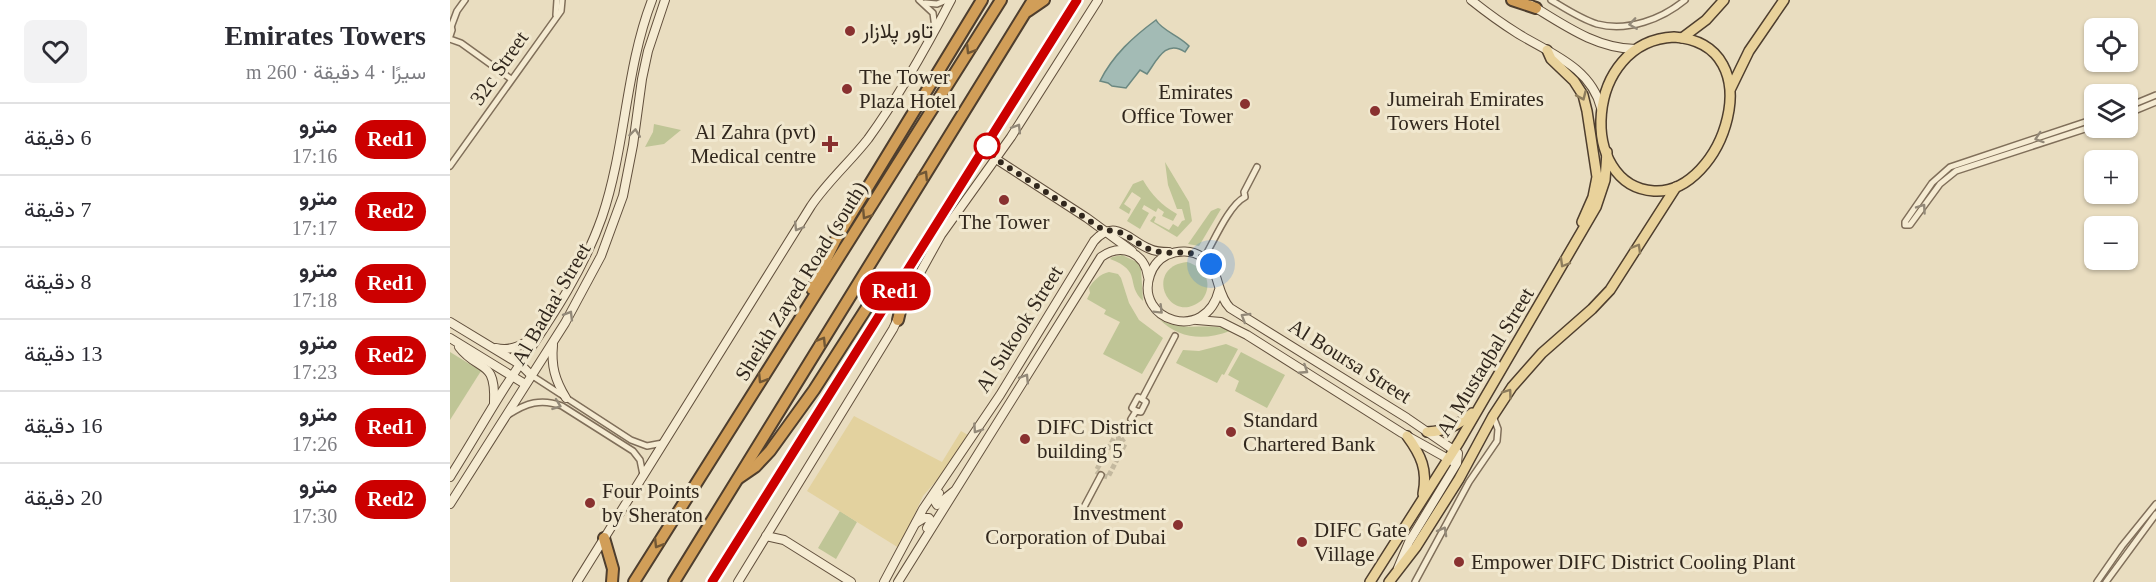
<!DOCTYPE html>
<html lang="ar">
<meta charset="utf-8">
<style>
:root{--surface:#fff;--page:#f2f2f3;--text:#2b2b33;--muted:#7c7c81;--line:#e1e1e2}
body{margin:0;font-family:"Times New Roman",Vazirmatn,serif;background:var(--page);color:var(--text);direction:rtl;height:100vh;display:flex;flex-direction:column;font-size:22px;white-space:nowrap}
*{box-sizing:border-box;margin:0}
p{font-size:20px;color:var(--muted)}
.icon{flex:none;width:33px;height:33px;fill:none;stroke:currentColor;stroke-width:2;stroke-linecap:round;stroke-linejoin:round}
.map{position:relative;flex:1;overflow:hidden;direction:ltr}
.panel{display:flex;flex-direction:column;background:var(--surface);width:450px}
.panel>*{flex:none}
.badge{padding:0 12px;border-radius:20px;font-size:21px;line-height:39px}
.tools{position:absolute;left:1634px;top:18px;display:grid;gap:12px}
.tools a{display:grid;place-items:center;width:54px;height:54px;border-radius:9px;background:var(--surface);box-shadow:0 2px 4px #0004;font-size:30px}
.you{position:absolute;width:30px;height:30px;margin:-15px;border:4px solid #fff;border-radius:50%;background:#1a73e8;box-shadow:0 0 0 9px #1a73e833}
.map>.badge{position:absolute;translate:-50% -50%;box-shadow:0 0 0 3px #fff}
.round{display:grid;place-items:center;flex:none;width:63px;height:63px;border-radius:9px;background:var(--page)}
.headline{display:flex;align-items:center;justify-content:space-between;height:102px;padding:0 24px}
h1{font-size:28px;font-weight:700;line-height:45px}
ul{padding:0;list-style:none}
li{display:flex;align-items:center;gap:18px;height:72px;padding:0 24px;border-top:2px solid var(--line)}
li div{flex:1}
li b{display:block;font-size:22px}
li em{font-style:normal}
li .badge{min-width:66px;font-weight:700;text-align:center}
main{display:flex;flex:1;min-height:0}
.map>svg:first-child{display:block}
</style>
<main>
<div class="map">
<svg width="1706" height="582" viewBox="0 0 1706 582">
<rect width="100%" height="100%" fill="#e9ddc0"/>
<g fill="#bfc596">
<polygon points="204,124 231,130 214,144 195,147 203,132"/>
<polygon points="715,162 739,202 742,221 727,237 700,221 704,216 706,217 704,222 719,230 723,224 728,227 732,221 735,220 732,209 727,209 718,185"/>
<path d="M693,180C702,195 711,205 727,214L723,221L712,216L714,212L708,208L706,212L694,205L692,209L699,213L690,229L677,221L691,198L682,192L674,204L681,209L679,214L669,208L683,184Z"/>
<polygon points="768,208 771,209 749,246 738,244 761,211"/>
<path d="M672,255L687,262L691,269L693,301C675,284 693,271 660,259L662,257Z"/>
<path d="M737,262C755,267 764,284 752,300C719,328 692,267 737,262Z"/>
<path d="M659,272L668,274L671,278L679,303L689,320L713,338L692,374L653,354L670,322L654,314L656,310L637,299L640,293L639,288C643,281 650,274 659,272Z"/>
<path d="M709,319C731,333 755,322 778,329L780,331C754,341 729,339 709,319Z"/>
<polygon points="776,344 788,349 774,375 772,374 767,383 726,363 733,350 749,351"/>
<polygon points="0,352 31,371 0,420"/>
<polygon points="791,352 835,375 817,408 785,391 789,381 778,375"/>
<polygon points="390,511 407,522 386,559 368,548"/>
</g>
<polygon fill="#e3d29f" points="404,416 492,462 511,431 518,435 493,473 473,496 449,548 357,491"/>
<path fill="#a3bbb5" stroke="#6b8881" stroke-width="1.5" d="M706,20C711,30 730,36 739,46L735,52C716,39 707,60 697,74L690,70L676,88L662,86L658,83L650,81C663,55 683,37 706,20Z"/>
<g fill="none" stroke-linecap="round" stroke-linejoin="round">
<polyline stroke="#c4b99f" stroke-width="5" stroke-dasharray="5 2.5" stroke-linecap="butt" points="671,438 664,438 646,471 651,475 658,477 675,444 671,438 681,419"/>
<g stroke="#806f5a" stroke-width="8">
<g id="street">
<polyline points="469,0 483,13 485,28"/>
<path d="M1101,0C1116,9 1131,19 1147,24C1178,32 1212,19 1235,0"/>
<polyline points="475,3 487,4 497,0"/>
<polyline points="106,15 107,0"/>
<polyline points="1,27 7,11 15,0"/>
<polyline points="0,36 2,30 1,26"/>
<polyline points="0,39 11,43 61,79"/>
<polyline points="1677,107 1706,95"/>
<polyline points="1677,114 1706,102"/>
<polyline points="1644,119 1500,167 1482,183 1455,222 1455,225 1460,225 1490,184 1506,171 1644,126"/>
<polyline points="0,166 111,11 112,0"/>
<path d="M754,258C764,241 779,205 795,197L794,192L807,167"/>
<polyline points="81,375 181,440 197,446 213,443"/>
<polyline points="686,411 682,408 688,397 692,399"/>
<path d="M58,415C76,403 91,398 112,406L183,451L190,460L193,475"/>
<polyline points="681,419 686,411 691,412 696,402 692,399 725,336"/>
<polyline points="633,509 651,475"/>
<polyline points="965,582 1019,482 1047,441 1048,429 1043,416"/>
<polyline points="1647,582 1672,546 1706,504"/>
<polyline points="1656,582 1706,514"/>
</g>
</g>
<g stroke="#62503d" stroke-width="10">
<g id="secondary">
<path d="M1021,0C1036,12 1051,23 1067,33C1099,53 1141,67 1151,108"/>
<path d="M1081,5C1114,25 1147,49 1186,49"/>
<polyline points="546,159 637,218 682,251"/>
<path d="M769,290C756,344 684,321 700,275C703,266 709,259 717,255C728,250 742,250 752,257C771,270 765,292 780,308L957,418L1008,453L1007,463L959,542L948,568"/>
<polyline points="747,320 771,322 797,335 952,433 1002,461"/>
<polyline points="0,322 71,365 81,375"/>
<polyline points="0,338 75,384"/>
<path d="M103,345C101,366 105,380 116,398"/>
<path d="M9,347C29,373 46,358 44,403"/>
<path d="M46,348C63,352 76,343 89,333"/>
<path d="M0,477C19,447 36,417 55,387C91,332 130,280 152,217C176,146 175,70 202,0"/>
<polyline points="489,493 484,500 487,505 503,492"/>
<polyline points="0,504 115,323 151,256 173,196 183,145 192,79 198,51 215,0"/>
<polyline points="466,523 474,518 479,518 481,521 477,528"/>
<polyline points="316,536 334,540 401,582"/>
<path d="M127,582L361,206C378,181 400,162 418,139C450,95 476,48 501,0"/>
<polyline points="288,582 443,329 465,282 491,235 561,137 648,0"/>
<path d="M434,582L473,509L550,395L644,241C666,217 679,241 700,249C706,252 713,252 719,252"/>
<path d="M448,582L651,257C672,242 695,253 698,277"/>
</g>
</g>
<g stroke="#4e3e2e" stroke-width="12">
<g id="primary">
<path d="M1224,37C1324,44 1273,195 1204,191C1127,186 1134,41 1224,37Z"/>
<polyline points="1232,38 1256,20 1274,0"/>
<polyline points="1097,50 1101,59 1124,81 1133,95 1137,111 1147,177 1143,197 1132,222"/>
<polyline points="1281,88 1299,51 1334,0"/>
<path d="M977,432C996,431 1008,426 1022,413"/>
<path d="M957,436C971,455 978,470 973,494"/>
<polyline points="920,582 1009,442 1146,207 1155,180 1157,152"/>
<polyline points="939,582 966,547 1009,479 1043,416 1062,387 1092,353 1142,309 1160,290 1226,187"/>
</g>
</g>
<g stroke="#4e3e2e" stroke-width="14">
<g id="highway">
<polyline points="1062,0 1086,8"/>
<polyline points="578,11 594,0"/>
<polyline points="362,289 385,241 532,0"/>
<polyline points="446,290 451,307 448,320"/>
<path d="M289,478L305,467L320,451L364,390L423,298C436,286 453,295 465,282"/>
<polyline points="154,538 163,569 162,582"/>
<polyline points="184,582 551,0"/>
<polyline points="224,582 583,0"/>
</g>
</g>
<use href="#street" stroke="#f5ebd2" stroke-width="5"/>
<use href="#secondary" stroke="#f5ebd2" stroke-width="8"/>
<use href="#primary" stroke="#e9d29b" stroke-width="9"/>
<use href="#highway" stroke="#d19e58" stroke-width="10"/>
<polyline stroke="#31271d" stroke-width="2" stroke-dasharray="10 10" stroke-linecap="butt" points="262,582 627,0"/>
</g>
<defs><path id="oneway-chevron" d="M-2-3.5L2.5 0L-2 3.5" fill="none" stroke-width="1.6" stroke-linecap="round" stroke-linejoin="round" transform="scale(1.5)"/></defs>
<g stroke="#938978">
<use href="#oneway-chevron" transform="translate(1183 24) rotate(172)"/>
<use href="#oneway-chevron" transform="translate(567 128) rotate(-58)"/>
<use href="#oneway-chevron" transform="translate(185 133) rotate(-83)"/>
<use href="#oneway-chevron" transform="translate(1589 138) rotate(162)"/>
<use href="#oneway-chevron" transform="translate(1472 208) rotate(-55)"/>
<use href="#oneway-chevron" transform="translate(348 227) rotate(122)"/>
<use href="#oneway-chevron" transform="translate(709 310) rotate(45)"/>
<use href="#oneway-chevron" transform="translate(119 315) rotate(-59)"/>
<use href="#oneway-chevron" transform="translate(795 317) rotate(-149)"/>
<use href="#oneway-chevron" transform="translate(854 370) rotate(33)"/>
<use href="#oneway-chevron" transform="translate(575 378) rotate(-58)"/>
<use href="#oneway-chevron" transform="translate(107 405) rotate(20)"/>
<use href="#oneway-chevron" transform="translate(527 429) rotate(124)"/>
<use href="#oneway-chevron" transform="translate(993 531) rotate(-61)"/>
</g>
<g stroke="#715735">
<use href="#oneway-chevron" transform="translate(520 50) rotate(122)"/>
<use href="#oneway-chevron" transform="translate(474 175) rotate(-58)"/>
<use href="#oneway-chevron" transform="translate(416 215) rotate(123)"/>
<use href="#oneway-chevron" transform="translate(372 341) rotate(-58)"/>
<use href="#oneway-chevron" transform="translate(312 379) rotate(122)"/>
<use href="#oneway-chevron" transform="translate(208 544) rotate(122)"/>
</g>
<g stroke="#8d7c5c">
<use href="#oneway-chevron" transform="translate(1132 96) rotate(66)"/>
<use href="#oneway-chevron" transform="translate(1187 248) rotate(-60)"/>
<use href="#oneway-chevron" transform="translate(1114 263) rotate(120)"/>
<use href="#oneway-chevron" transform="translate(1058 393) rotate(-54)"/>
</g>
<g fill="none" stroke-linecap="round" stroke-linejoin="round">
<g stroke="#fff" stroke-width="14">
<polyline id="line" points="262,582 627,0"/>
</g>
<use href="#line" stroke="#c00" stroke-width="9"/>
<path stroke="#31271d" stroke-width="6" stroke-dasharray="0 10.8" d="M537,146L546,159L655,231C674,227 685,245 702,250C726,258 739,244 761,264"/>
</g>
<g fill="#893130" stroke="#f1e8cf" stroke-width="2">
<circle cx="400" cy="31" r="6"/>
<circle cx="397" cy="89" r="6"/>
<circle cx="795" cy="104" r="6"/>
<circle cx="925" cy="111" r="6"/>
<path d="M377 135h6v6h6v6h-6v6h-6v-6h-6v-6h6z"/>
<circle cx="554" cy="200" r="6"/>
<circle cx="781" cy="432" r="6"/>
<circle cx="575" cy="439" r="6"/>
<circle cx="140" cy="503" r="6"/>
<circle cx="728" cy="525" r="6"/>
<circle cx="852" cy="542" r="6"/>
<circle cx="1009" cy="562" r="6"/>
</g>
<circle fill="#fff" stroke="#c00" stroke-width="3" cx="537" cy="146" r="12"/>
<g text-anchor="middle" stroke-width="6" stroke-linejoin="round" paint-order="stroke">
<g font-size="21" fill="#31271d" stroke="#f1e8cf" text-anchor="start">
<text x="412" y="38">تاور پلازار</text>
<text x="409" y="84">The Tower<tspan x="409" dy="24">Plaza Hotel</tspan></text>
<text x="783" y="99" text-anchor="end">Emirates<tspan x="783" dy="24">Office Tower</tspan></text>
<text x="937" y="106">Jumeirah Emirates<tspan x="937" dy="24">Towers Hotel</tspan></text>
<text x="366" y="139" text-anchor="end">Al Zahra (pvt)<tspan x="366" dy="24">Medical centre</tspan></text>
<text x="554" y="229" text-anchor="middle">The Tower</text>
<text x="793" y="427">Standard<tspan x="793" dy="24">Chartered Bank</tspan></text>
<text x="587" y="434">DIFC District<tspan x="587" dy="24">building 5</tspan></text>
<text x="152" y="498">Four Points<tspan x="152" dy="24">by Sheraton</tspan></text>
<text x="716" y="520" text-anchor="end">Investment<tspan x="716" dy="24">Corporation of Dubai</tspan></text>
<text x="864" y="537">DIFC Gate<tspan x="864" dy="24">Village</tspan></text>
<text x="1021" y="569">Empower DIFC District Cooling Plant</text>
</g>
<g font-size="21" fill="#31271d" stroke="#f1e8cf">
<text transform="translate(49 68) rotate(-55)" y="7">32c Street</text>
<text transform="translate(351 281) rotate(-58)" y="7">Sheikh Zayed Road (south)</text>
<text transform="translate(101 304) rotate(-60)" y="7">Al Badaa' Street</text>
<text transform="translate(569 329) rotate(-58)" y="7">Al Sukook Street</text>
<text transform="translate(900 361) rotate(32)" y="7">Al Boursa Street</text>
<text transform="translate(1035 362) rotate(-59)" y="7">Al Mustaqbal Street</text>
</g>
</g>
</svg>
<div class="tools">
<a><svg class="icon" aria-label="locate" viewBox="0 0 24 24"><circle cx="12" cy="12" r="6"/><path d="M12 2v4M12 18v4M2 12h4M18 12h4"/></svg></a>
<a><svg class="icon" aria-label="layers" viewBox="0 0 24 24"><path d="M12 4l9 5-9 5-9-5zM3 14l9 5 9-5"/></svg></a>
<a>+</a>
<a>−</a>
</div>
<div class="you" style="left:761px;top:264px"></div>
<b class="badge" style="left:445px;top:291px;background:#c00;color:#fff">Red1</b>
</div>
<section class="panel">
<div class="headline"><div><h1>Emirates Towers</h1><p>سيرًا · 4 دقيقة · 260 m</p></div><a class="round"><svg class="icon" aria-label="heart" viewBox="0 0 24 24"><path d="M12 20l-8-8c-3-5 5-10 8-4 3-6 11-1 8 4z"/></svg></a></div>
<ul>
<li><span class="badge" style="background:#c00;color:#fff">Red1</span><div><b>مترو</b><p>17:16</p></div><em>6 دقيقة</em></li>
<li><span class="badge" style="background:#c00;color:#fff">Red2</span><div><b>مترو</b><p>17:17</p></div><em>7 دقيقة</em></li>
<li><span class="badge" style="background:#c00;color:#fff">Red1</span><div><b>مترو</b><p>17:18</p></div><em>8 دقيقة</em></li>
<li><span class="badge" style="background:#c00;color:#fff">Red2</span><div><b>مترو</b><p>17:23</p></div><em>13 دقيقة</em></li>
<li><span class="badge" style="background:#c00;color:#fff">Red1</span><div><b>مترو</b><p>17:26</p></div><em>16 دقيقة</em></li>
<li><span class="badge" style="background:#c00;color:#fff">Red2</span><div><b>مترو</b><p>17:30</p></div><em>20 دقيقة</em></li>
</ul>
</section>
</main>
